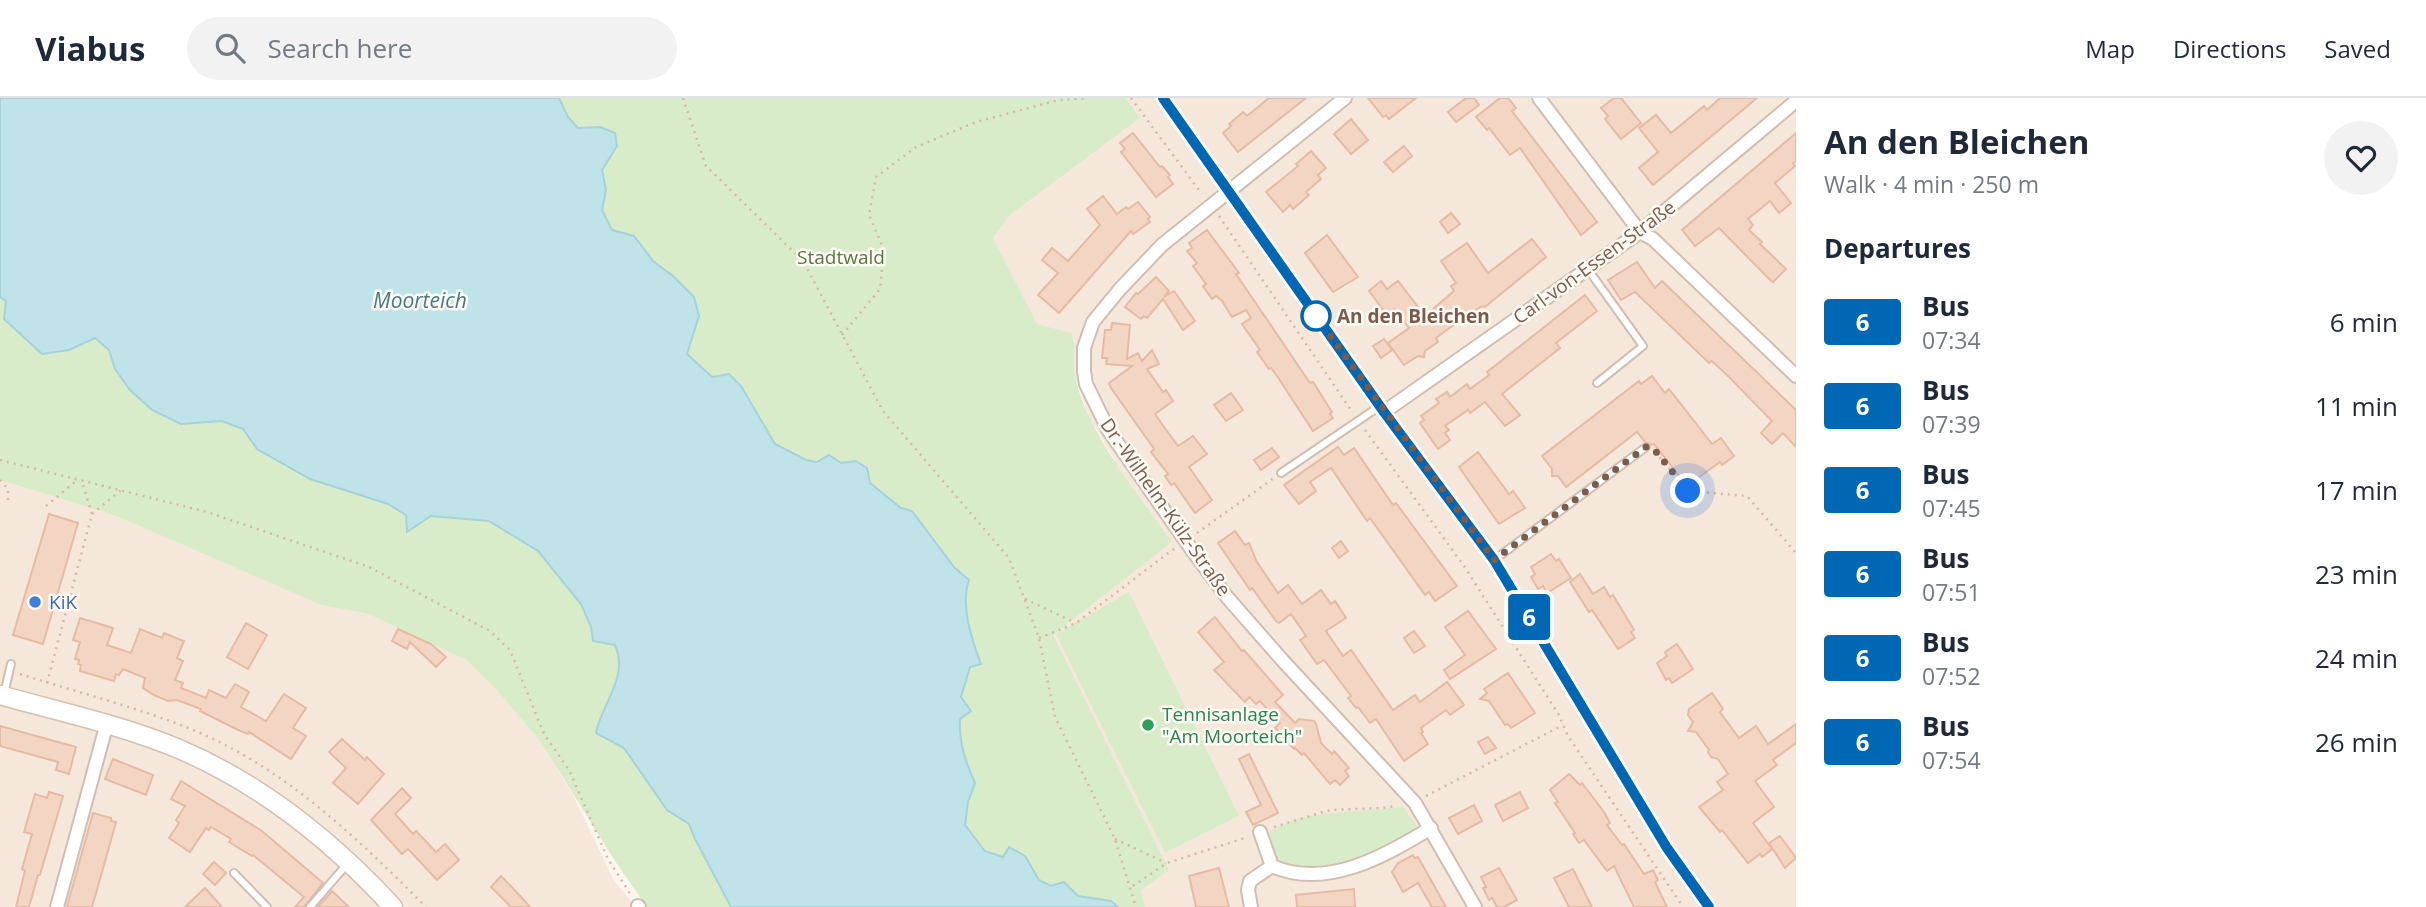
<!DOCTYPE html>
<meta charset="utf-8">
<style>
:root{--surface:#fff;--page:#f2f2f3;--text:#1f2937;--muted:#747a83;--line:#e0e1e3}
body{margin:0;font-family:"Open Sans",sans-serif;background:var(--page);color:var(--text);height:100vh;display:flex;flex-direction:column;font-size:26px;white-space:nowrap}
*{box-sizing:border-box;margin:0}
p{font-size:23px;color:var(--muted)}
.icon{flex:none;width:38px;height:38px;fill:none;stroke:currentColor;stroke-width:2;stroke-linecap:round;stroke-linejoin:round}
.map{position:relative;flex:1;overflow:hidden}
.details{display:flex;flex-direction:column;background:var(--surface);width:630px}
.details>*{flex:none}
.badge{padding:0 14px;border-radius:5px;font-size:24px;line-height:46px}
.you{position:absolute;width:35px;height:35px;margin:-18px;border:5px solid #fff;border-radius:50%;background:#1a73e8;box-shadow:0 0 0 10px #1a73e833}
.map>.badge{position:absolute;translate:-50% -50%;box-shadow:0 0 0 4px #fff}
h2{padding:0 28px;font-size:26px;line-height:63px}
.round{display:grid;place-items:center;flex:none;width:74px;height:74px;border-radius:37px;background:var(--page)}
.head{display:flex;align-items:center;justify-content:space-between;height:119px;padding:0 28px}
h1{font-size:33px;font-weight:700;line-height:52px}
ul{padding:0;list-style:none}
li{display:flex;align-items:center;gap:21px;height:84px;padding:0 28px}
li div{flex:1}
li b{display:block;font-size:26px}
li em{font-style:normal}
li .badge{min-width:77px;font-weight:700;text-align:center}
header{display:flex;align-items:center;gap:42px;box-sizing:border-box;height:98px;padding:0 35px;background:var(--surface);border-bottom:2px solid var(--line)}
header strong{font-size:33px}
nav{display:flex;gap:38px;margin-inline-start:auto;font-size:24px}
.search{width:490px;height:63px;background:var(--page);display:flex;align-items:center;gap:18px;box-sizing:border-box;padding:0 24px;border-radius:38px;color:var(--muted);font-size:26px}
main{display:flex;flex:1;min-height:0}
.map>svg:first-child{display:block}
</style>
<header>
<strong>Viabus</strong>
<div class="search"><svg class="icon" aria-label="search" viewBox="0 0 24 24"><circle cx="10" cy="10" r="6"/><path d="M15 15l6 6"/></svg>Search here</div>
<nav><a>Map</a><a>Directions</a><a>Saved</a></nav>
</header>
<main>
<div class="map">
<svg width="1796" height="809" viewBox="0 0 1796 809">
<rect width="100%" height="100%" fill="#fdf6ec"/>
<g fill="#f5e8da">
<polygon points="1126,0 1796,0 1796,809 1145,809 1141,792 1168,772 1053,537 1115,363 1089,318 1075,279 1073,259 1075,244 1071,236 1037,227 993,140 1010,117 1140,20"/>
<polygon points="0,382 116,418 321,507 368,516 466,562 493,588 540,643 574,699 613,781 636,809 0,809"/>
</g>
<g fill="#d8ecc9">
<path d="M559,0H1126L1140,20L1010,117L993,140L1037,226L1071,235C1078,248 1072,263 1075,277C1077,290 1083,306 1089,318C1110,363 1143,403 1172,444L1053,537L1169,772L1141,792L1145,809H1118L1111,803L1078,798L1064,784L1051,788L1039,783L1025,758C988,759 986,755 965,727L968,704L975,685C955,645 955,610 970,568L981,566C972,541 961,508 969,482L954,469L901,410L870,385L856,363L841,365L806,362L775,346L757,314L729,277L712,279L687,256L699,218L673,178L653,163L634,138L612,132L602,112L606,92L602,72L617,48L600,29L579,30L568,19Z"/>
<path d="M0,199L6,203L4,221L23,237L69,252L94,240L109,252L115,271L181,326L222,323L243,331L257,351L310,381L388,406L406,417L408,433L431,418L489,423L538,453L581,506L591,529L593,543L615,547C628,580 602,604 596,635L624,650L667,712L689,726L695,741L731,809H647L615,763L540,643L493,588L466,562L368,516L321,507L116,418L0,382Z"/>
<polygon points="1129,494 1239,718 1165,755 1056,536"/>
<path d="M1403,708L1420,733L1388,754L1315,774L1274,767L1263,738C1303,708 1357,717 1403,708Z"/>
</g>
<path fill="#bfe3e8" stroke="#a5d3da" stroke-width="2" d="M0,0H559L568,19L578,30L600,29L615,35L617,48L602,72L606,92L602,112L612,132L634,138L653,163L673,178L694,199L699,218L687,256L712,279L729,276L741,288L775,346L806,362L817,364L829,357L841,365L856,363L867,370L870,385L901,410L912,413L954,469L969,482C960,508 972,542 981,566L970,569L961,599L971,613L960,621C959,645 965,663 975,685L968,704L965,727L985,753L1003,759L1009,749L1025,758L1039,782L1051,788L1064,784L1078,798L1111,803L1118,809H731L695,741L689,726L667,712L624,650L596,635C602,604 629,580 615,547L593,543L591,529L581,506L538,453L489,423L431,418L407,434L406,417L388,406L310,381L257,351L243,331L222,323L181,326L152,312L130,292L115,271L109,252L95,240L69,252L42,256L4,221L6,203L0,199Z"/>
<g fill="#f3d5c3" stroke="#e6bba3" stroke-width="2">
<polygon points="1269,0 1306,0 1238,54 1223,35 1231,28 1229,26 1243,14 1247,18"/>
<polygon points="1368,0 1416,0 1389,21 1386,17 1383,19"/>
<polygon points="1466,0 1474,0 1479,7 1456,24 1448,14"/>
<polygon points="1500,0 1508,0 1516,10 1512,13 1597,124 1581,137 1520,50 1510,57 1489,30 1487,32 1476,19"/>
<polygon points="1614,0 1621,0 1641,25 1621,41 1605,21 1608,18 1601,10"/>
<polygon points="1720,0 1757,0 1653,87 1639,70 1658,54 1639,30 1656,17 1671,35 1704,8 1707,12"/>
<polygon points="1351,21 1368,42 1351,56 1334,36"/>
<polygon points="1133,35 1160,69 1162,68 1170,77 1168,79 1173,86 1156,99 1121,54 1125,51 1120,45"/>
<polygon points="1796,35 1796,63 1793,65 1795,68 1775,85 1791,105 1779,115 1770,103 1748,121 1753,127 1749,132 1762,144 1760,146 1786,171 1773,184 1771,183 1719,130 1695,148 1682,132"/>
<polygon points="1404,48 1412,58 1393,74 1384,64"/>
<polygon points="1311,53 1326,70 1318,77 1321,81 1306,94 1309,97 1293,111 1290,107 1283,114 1266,94 1298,68 1296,66"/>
<polygon points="1103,98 1117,116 1126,109 1128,111 1138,104 1150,119 1148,121 1150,124 1133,136 1131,133 1059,215 1038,197 1058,175 1042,162 1052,150 1068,163 1100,127 1087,111"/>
<polygon points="1451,115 1460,126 1448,135 1440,124"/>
<polygon points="1207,132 1239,175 1236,176 1310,285 1313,284 1332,314 1330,316 1333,320 1313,333 1277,278 1271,270 1269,271 1257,254 1260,252 1242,226 1251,220 1246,212 1232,219 1222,203 1216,198 1212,201 1203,188 1206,186 1193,168 1197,165 1187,153 1192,150 1189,145"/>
<polygon points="1327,137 1358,179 1333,194 1305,155"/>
<polygon points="1532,141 1546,159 1485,209 1482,208 1468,218 1467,220 1459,223 1436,240 1438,244 1425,253 1424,259 1418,258 1404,267 1388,245 1409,230 1394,211 1387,217 1369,193 1381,183 1387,191 1398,183 1425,218 1454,193 1451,188 1456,185 1441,163 1467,145 1488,175"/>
<polygon points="1637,164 1655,190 1662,183 1796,312 1796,349 1783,335 1772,346 1761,335 1772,323 1729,279 1712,263 1709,265 1635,194 1621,202 1608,182"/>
<polygon points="1156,179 1169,193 1164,199 1174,193 1195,223 1183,232 1163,201 1147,220 1144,218 1141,221 1125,209 1136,195 1138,196"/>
<polygon points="1585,197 1597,213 1556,245 1560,250 1502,296 1520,317 1505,328 1485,304 1470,315 1468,312 1445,328 1449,332 1445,335 1450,342 1438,351 1420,325 1424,322 1421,318 1439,305 1436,301 1447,294 1450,299 1467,286 1470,291 1489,277 1487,274"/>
<polygon points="1112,225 1130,227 1127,261 1138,255 1142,263 1152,252 1159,266 1147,271 1163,294 1166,292 1173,303 1155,316 1164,329 1178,348 1193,338 1207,356 1189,369 1212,402 1195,415 1174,385 1171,387 1165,378 1168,376 1151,354 1154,351 1111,290 1109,285 1132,268 1106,266 1107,260 1102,260 1105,232 1111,232"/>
<polygon points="1384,241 1392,252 1381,260 1373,248"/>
<polygon points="1652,278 1665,295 1669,291 1712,346 1721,340 1734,358 1722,367 1720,364 1687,388 1654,346 1651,347 1645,344 1637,334 1566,389 1558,378 1552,378 1552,371 1542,358 1639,283 1641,286"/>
<polygon points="1231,295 1243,312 1226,323 1214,307"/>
<polygon points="1338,349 1344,357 1354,350 1393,407 1396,405 1457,488 1435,503 1429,494 1425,497 1370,420 1367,423 1331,370 1310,384 1316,393 1299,406 1284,387"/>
<polygon points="1272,350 1279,359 1261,372 1254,362"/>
<polygon points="1478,354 1509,396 1513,393 1525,410 1499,426 1459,369"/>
<polygon points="49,416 78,425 43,546 13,537"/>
<polygon points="1235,433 1245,447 1249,445 1257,464 1278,495 1288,487 1302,506 1321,492 1331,506 1335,503 1346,520 1326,533 1343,558 1351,552 1393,612 1415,597 1420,604 1447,584 1464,607 1450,617 1446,612 1421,630 1423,634 1421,635 1428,646 1404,663 1376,621 1370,625 1358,609 1356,610 1348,600 1351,598 1324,562 1317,566 1300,542 1306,538 1291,516 1279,525 1276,523 1252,490 1250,492 1218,445"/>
<polygon points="1341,443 1348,453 1339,460 1332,450"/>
<polygon points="1551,456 1556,463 1559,461 1571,480 1547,495 1543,488 1538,491 1531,479 1535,476 1531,469"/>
<polygon points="1580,476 1593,496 1604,489 1610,499 1613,497 1634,532 1631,534 1635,540 1618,551 1592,512 1589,514 1570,484"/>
<polygon points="1468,513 1496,551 1450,581 1444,572 1465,557 1445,529"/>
<polygon points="1215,519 1242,553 1244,552 1283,597 1275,604 1295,625 1299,621 1314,623 1316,626 1321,645 1332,656 1334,653 1349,670 1345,673 1349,678 1340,687 1335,682 1330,686 1304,655 1302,657 1295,650 1294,651 1275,630 1280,625 1260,603 1256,606 1249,599 1245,604 1214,572 1224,564 1198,534"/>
<polygon points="80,520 113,530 107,547 131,555 140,531 162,540 164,535 184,543 177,560 183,563 175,582 183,585 181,590 206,600 209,592 226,600 235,586 249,594 241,609 266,623 284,596 306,610 293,630 306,638 291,661 249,634 248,636 236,631 200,613 201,611 177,602 168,603 154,597 143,590 145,580 123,571 119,577 116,576 114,583 80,573 81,567 78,566 79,562 75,561 80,544 73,542"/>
<polygon points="246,525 267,537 248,571 227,559"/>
<polygon points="398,531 431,546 446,559 436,569 410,544 407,551 392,543"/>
<polygon points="1414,533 1425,548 1414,555 1404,540"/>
<polygon points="1677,546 1693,571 1672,585 1669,580 1666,582 1657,565 1667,558 1665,554"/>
<polygon points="1508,575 1535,615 1511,630 1508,626 1505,627 1489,603 1480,601 1487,595 1484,591"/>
<polygon points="1712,595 1723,611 1720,614 1739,640 1756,628 1768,646 1796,626 1796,645 1773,662 1777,667 1755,683 1774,709 1753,725 1772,751 1762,759 1760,756 1748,765 1722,732 1720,734 1699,709 1723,692 1717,684 1728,676 1718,661 1711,659 1708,654 1709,652 1696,634 1688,633 1693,624 1688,617 1689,611"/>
<polygon points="0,628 76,649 69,676 56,672 58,664 0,648"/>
<polygon points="1488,639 1496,650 1485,656 1478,644"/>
<polygon points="342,641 365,662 367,659 384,676 358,706 333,685 346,670 329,654"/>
<polygon points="1249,656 1278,715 1253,727 1246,714 1261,707 1239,661"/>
<polygon points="113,661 153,677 146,697 105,681"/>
<polygon points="1569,676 1580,687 1582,685 1604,714 1610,725 1607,727 1622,747 1624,746 1644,776 1653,772 1658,782 1655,784 1667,809 1634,809 1614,768 1607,773 1584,742 1579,745 1573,736 1575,735 1555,705 1558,704 1550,692"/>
<polygon points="181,683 262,733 323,785 304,809 295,809 304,799 253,757 252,758 229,744 231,741 211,729 209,732 206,730 190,754 169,740 179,725 176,722 185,708 171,701"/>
<polygon points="402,690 411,700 395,716 413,736 416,733 436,754 445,746 459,762 437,782 411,754 408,751 402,756 371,722"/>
<polygon points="49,694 63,698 40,777 38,777 29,809 16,809 25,773 22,771 32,736 24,734 35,696 47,700"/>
<polygon points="1520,694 1528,710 1503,723 1495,707"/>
<polygon points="1474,707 1482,723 1458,736 1449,720"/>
<polygon points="93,715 111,720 111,723 116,724 106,760 92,809 67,809"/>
<polygon points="1780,738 1796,760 1785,770 1769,745"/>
<polygon points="1413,757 1415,760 1418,759 1446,809 1432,809 1418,785 1403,794 1392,774 1398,765"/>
<polygon points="214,764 226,775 215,787 203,776"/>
<polygon points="1219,770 1229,809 1196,809 1189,778"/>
<polygon points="1499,770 1517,802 1504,809 1497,809 1492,800 1489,802 1483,790 1486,789 1481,779"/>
<polygon points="1573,771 1592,809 1569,809 1554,780"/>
<polygon points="501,778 523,801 530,809 511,809 491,789"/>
<polygon points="205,790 222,809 185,809"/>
<polygon points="1354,791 1355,809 1297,809 1296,797"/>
<polygon points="332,793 349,809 318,809"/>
</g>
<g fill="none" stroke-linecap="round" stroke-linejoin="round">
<g stroke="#d1beb0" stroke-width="10">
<g id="lane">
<polyline points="1587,170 1643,248 1597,285"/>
<polyline points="1281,375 1380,308"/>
<polyline points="1494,462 1646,349"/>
<polyline points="4,596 11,566"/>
<polyline points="234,775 267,809"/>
<polyline points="310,809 348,765"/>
</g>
</g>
<g stroke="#d1beb0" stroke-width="16">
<g id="street">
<polyline points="1163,0 1384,314 1494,462 1667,750 1709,809"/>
<polyline points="1345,0 1162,147 1120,191 1093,224 1084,250 1084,273 1086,286 1109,333 1192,452 1227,499 1284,564 1415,705 1475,809"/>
<polyline points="1539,0 1640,134 1653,141 1796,278"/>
<polyline points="1384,314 1640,134 1796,3"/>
<path d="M1260,734L1272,768C1326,792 1385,758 1431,730"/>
<polyline points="638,808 639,809"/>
<polyline points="57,809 107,625"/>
<polyline points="1251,809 1248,792 1250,783 1272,768"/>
</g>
</g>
<g stroke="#d6c0b0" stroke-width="21">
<path id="secondary" d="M0,597C60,614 122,627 179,651C261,686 333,744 393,809"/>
</g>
<g stroke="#d9b8a5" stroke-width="2.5" stroke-dasharray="2 5" stroke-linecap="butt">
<polyline points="683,0 706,68 803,163 883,313 1009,460 1039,540 1055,619 1115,741 1136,809"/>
<polyline points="1131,0 1202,96"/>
<polyline points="1219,118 1353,315"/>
<polyline points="842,237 880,191 884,152 869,117 876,79 916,49 976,24 1059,2 1088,0"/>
<polyline points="1365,332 1464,468 1559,617 1568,638 1683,809"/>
<polyline points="1655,354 1688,393 1747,398 1796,455"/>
<polyline points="0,362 207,414 369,469 490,533 510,552 544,636 569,672 608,761 631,797"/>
<polyline points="0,382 8,391 8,405"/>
<polyline points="46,408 76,383"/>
<polyline points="92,416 121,392"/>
<polyline points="1197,435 1274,380"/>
<polyline points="1025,501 1076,525"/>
<polyline points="1039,540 1076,525 1175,450"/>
<path d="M20,576C79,595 141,610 198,634C288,673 358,741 426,809"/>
<polyline points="47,585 92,416 82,384"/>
<polyline points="1426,698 1563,627"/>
<polyline points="1274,729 1330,712 1381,710 1397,708"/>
<polyline points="1115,741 1166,765"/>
<polyline points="1133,788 1167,765 1248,739"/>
</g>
<use href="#lane" stroke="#fff" stroke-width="6"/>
<use href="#street" stroke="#fff" stroke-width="12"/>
<use href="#secondary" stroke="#fff" stroke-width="18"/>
</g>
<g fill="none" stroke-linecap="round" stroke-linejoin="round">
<g stroke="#fff" stroke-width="16">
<polyline id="line" points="1163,0 1384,314 1494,462 1667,750 1709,809"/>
</g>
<use href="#line" stroke="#0067b5" stroke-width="10"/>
<polyline stroke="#7a5c4d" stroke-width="7" stroke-dasharray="0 12.6" points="1316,218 1494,462 1646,349 1653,350 1688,393"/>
</g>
<circle fill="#fff" stroke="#0067b5" stroke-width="3.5" cx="1316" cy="218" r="14"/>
<circle fill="#3f7fe0" stroke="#fffaf3" stroke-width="2.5" cx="35" cy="504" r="7"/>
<circle fill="#2e9e5b" stroke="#fffaf3" stroke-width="2.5" cx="1148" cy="627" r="7"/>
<g text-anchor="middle" stroke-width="5" stroke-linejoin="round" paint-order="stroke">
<g font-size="19" fill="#537a41" stroke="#fffaf3">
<text x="841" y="166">Stadtwald</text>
</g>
<g font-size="19" fill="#7a5c4d" stroke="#fffaf3">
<text transform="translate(1594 164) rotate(-36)" y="7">Carl-von-Essen-Straße</text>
<text transform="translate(1166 409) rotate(55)" y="7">Dr.-Wilhelm-Külz-Straße</text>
</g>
<g font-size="19" font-weight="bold" fill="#7a5c4d" stroke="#fffaf3" text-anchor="start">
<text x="1337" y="225">An den Bleichen</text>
</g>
<g font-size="19" fill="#366cbe" stroke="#fffaf3" text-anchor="start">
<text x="49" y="511">KiK</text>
</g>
<g font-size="19" fill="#27864d" stroke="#fffaf3" text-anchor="start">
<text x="1162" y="623">Tennisanlage<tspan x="1162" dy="22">"Am Moorteich"</tspan></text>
</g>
<g font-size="21" font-style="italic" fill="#437c86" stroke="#fffaf3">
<text x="420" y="210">Moorteich</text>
</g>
</g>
</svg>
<div class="you" style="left:1688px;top:393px"></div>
<b class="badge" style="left:1529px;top:519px;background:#0067b5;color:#fff">6</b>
</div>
<section class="details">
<div class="head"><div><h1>An den Bleichen</h1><p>Walk · 4 min · 250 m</p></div><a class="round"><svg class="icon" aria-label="heart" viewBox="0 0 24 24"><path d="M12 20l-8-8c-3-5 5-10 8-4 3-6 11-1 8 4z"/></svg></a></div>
<h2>Departures</h2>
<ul>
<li><span class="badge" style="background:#0067b5;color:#fff">6</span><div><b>Bus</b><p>07:34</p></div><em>6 min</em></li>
<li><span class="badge" style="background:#0067b5;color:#fff">6</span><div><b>Bus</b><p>07:39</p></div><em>11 min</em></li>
<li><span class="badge" style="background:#0067b5;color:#fff">6</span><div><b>Bus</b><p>07:45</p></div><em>17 min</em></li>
<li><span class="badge" style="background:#0067b5;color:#fff">6</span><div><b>Bus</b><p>07:51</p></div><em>23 min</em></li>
<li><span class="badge" style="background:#0067b5;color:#fff">6</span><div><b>Bus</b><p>07:52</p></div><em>24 min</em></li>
<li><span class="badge" style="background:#0067b5;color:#fff">6</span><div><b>Bus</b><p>07:54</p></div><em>26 min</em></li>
</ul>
</section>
</main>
